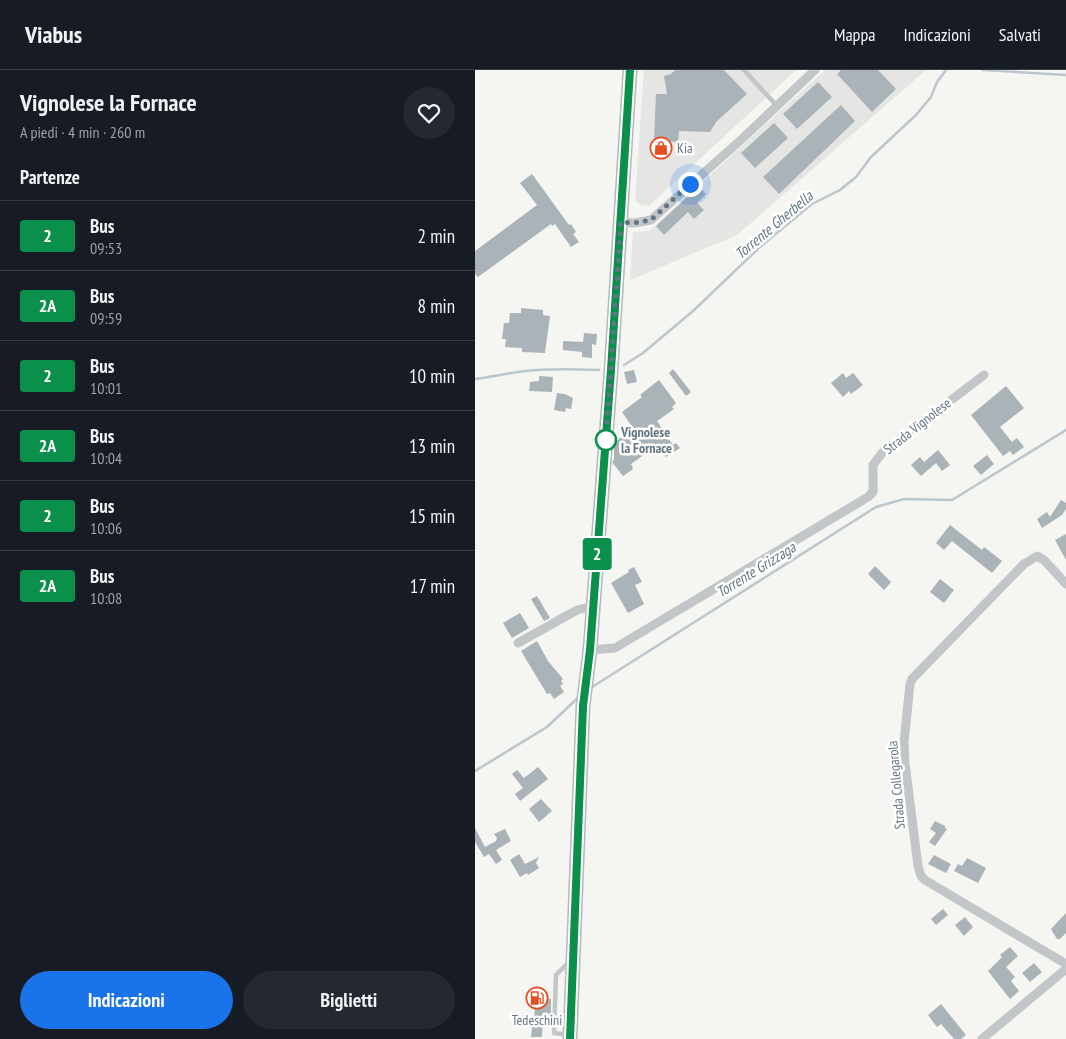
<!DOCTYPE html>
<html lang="it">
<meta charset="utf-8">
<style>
:root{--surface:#171b24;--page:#242831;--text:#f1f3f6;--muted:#9ea1a6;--line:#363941;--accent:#1a73e8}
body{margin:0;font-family:"PT Sans Narrow",sans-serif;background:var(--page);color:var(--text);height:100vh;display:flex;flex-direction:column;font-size:19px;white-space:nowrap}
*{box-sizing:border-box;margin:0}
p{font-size:16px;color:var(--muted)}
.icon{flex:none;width:28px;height:28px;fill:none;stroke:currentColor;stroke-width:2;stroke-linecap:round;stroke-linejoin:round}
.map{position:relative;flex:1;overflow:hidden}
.details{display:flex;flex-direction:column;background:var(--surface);width:475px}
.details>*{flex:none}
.badge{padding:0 10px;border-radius:4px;font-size:18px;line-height:32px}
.you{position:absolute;width:25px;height:25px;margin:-12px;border:4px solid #fff;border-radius:50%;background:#1a73e8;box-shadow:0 0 0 8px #1a73e833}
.map>.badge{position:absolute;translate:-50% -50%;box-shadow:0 0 0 2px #fff}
h2{padding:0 20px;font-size:19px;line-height:45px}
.round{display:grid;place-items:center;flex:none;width:52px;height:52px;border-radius:26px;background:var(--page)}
.head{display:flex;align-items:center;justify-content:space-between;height:85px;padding:0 20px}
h1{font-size:24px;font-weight:700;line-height:38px}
.button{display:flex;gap:10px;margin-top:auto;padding:10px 20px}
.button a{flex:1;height:58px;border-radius:30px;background:var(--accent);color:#fff;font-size:20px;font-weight:700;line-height:58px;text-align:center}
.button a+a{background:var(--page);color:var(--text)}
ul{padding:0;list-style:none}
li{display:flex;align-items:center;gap:15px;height:70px;padding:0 20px;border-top:1px solid var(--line)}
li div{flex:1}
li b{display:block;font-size:19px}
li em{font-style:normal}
li .badge{min-width:55px;font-weight:700;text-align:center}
header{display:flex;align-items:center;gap:30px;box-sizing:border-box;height:70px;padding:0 25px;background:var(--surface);border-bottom:1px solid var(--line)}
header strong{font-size:24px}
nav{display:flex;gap:28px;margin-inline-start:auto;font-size:18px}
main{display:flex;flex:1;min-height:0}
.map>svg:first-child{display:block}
</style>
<header>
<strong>Viabus</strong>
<nav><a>Mappa</a><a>Indicazioni</a><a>Salvati</a></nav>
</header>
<main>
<section class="details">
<div class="head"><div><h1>Vignolese la Fornace</h1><p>A piedi · 4 min · 260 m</p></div><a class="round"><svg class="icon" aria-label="heart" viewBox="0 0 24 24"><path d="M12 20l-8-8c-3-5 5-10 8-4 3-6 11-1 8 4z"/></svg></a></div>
<h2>Partenze</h2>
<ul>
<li><span class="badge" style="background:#0a904b;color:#fff">2</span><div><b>Bus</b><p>09:53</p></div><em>2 min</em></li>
<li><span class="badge" style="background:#0a904b;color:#fff">2A</span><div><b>Bus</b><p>09:59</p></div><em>8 min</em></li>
<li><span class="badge" style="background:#0a904b;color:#fff">2</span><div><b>Bus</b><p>10:01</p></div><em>10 min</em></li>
<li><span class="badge" style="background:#0a904b;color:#fff">2A</span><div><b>Bus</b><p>10:04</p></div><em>13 min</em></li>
<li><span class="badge" style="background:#0a904b;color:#fff">2</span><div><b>Bus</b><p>10:06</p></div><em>15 min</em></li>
<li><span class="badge" style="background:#0a904b;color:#fff">2A</span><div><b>Bus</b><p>10:08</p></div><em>17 min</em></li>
</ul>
<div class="button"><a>Indicazioni</a><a>Biglietti</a></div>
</section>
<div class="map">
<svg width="591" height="969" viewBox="0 0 591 969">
<rect width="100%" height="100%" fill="#f5f5f1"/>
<g fill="#e5e6e4">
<polygon points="169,0 321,0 174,136 166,135 160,130"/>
<polygon points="350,0 451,0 262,165 155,210 158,162 174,161"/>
</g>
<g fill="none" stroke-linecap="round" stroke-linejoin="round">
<g stroke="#bbc7cc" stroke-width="2.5">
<polyline points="508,0 591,5"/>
<polyline points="149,295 168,283 218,241 286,176 337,134 365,120 381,107 396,87 441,45 456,27 462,12 471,0"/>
<path d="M0,309C17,307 33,303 50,301C75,298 99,299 124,300"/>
<polyline points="114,619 401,437 429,429 477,430 591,360"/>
<polyline points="0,701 72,657 106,625"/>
</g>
</g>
<g fill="#aab3b7">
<polygon points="200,0 249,0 272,24 241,52 235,62 204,61 203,72 179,71 181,24 192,24 189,6 196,4"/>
<polygon points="366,0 403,0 421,19 397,42 362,4"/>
<polygon points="343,12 357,27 322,59 308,44"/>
<polygon points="366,35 380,51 304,124 288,107"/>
<polygon points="299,53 313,68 280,98 266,83"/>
<polygon points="57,104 94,155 96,154 101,162 98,164 104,172 96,177 80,154 77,156 76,154 3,207 0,204 0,181 62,135 45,113"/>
<polygon points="224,116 231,124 222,133 229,140 219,149 213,142 189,165 181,156"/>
<polygon points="46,238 68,240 68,245 75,246 70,283 47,282 47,278 30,277 31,269 27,269 29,253 34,253 35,243 46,243"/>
<polygon points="109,263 122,264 121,275 117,274 117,288 107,287 107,282 88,280 88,271 108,272"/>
<polygon points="198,299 216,322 211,326 194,303"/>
<polygon points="159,300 162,312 152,314 149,302"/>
<polygon points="368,303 371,308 378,303 388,315 376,324 374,321 368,327 356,313"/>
<polygon points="64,306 78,307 77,322 54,321 55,312 64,311"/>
<polygon points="184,310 201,333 197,337 199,339 182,351 198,375 201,373 205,378 191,387 185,377 176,384 174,381 156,394 158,399 148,406 137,392 139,390 139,373 158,358 147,342 167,327 165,325"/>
<polygon points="531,316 549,338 525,357 537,372 542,368 549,377 538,385 535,381 528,386 496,345"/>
<polygon points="82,323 90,324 98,328 96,339 91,338 90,342 79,340"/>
<polygon points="463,380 475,395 467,401 461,393 446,406 436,395 445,387 449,392"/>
<polygon points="512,385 519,394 506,405 498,396"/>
<polygon points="586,430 591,433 591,439 587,445 567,458 562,449 572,442 575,447"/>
<polygon points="475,455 507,480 509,477 527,491 517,503 477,471 469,480 461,473"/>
<polygon points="591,464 591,490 580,470"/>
<polygon points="400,496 416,512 409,520 393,504"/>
<polygon points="159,497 167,512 160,515 169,534 153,543 136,513 154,502 153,500"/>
<polygon points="465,509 479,520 469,533 455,522"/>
<polygon points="62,526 75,548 69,551 56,529"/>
<polygon points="45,543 54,558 37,568 28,553"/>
<polygon points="62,571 73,591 88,609 86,611 88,614 85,616 89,622 79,629 75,623 72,624 46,581"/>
<polygon points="63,697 73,709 45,731 40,724 48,718 37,704 42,700 49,708"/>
<polygon points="66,729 77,741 64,752 54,739"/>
<polygon points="460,751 470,756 470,758 472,759 460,776 454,772 461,763 455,759"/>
<polygon points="0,758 10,777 21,771 22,768 19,764 30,759 36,771 21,780 27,790 21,794 14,784 9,787 0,772"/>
<polygon points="44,784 50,794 64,787 61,793 64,798 53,805 52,803 45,807 35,790"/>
<polygon points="459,785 476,794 471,803 453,794"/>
<polygon points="492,788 511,798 503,813 479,801 483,794 487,796"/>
<polygon points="468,839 473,845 461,855 456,849"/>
<polygon points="591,843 591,863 585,869 582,869 576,859"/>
<polygon points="490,847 498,857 489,866 480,855"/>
<polygon points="535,877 543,886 531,897 540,907 536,911 544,921 535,929 513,901 527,887 525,885"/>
<polygon points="559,893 567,902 555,912 547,903"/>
<polygon points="60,928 76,929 76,946 68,946 67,967 56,967 57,957 59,956"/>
<polygon points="466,934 491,965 486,969 479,969 466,954 462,957 453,945"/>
</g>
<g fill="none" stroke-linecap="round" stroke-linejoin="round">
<g stroke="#b5b9bd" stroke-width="15">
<polyline id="primary" points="95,969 108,636 115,580 136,301 155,0"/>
</g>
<g stroke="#c2c6c9" stroke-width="4.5">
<polyline points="269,0 302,36"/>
<polyline points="94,965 79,963 81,905 96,890"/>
</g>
<g stroke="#c2c6c9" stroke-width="9">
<polyline points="146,152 159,153 176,150 268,68 340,0"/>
<polyline points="591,514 569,490 562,486 549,494 437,609 435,614 429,672 430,693 443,796 446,806 450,810 591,894"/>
<polyline points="43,573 102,540 118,536"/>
<polyline points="115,580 140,578 393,427 398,422 398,395 407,383 509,305"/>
<polyline points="507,969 591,899"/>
</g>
<use href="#primary" stroke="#fff" stroke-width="12"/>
</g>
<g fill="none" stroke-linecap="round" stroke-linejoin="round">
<g stroke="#fff" stroke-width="11">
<polyline id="line" points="95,969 108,636 115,580 136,300 155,0"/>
</g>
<use href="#line" stroke="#0a904b" stroke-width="8"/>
<polyline stroke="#637582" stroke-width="5" stroke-dasharray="0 9" points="131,370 146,152 159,153 176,150 215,114"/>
</g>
<defs>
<g id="shop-ring" transform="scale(1.125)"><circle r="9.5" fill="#fff" stroke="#e54e21" stroke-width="1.5"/><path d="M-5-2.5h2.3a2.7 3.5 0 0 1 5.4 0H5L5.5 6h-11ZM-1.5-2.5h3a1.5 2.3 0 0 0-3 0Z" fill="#e54e21"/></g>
<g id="fuel-ring" transform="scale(1.125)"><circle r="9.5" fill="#fff" stroke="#e54e21" stroke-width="1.5"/><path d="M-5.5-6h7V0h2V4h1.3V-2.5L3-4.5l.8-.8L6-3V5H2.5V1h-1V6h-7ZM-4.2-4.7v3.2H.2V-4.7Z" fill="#e54e21"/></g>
</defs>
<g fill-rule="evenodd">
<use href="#shop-ring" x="186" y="78"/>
<use href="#fuel-ring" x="62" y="928"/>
</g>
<circle fill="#fff" stroke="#0a904b" stroke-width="2.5" cx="131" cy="370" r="10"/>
<g text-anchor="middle" stroke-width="5" stroke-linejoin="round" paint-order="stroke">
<g font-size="14" fill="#637582" stroke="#fff" text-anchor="start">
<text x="202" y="83">Kia</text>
<text x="62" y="955" text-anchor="middle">Tedeschini</text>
</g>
<g font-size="14" fill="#637582" stroke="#fff">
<text transform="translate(442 356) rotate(-38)" y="5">Strada Vignolese</text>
<text transform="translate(421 715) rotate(-95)" y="5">Strada Collegarola</text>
</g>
<g font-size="14" font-weight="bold" fill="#637582" stroke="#fff" text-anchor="start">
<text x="146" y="367">Vignolese<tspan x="146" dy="16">la Fornace</tspan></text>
</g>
<g font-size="15" font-style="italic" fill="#5f777f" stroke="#fff">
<text transform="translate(299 155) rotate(-40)" y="5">Torrente Gherbella</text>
<text transform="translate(281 500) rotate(-32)" y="5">Torrente Grizzaga</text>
</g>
</g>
</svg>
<div class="you" style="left:215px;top:114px"></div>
<b class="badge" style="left:122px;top:484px;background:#0a904b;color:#fff">2</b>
</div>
</main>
